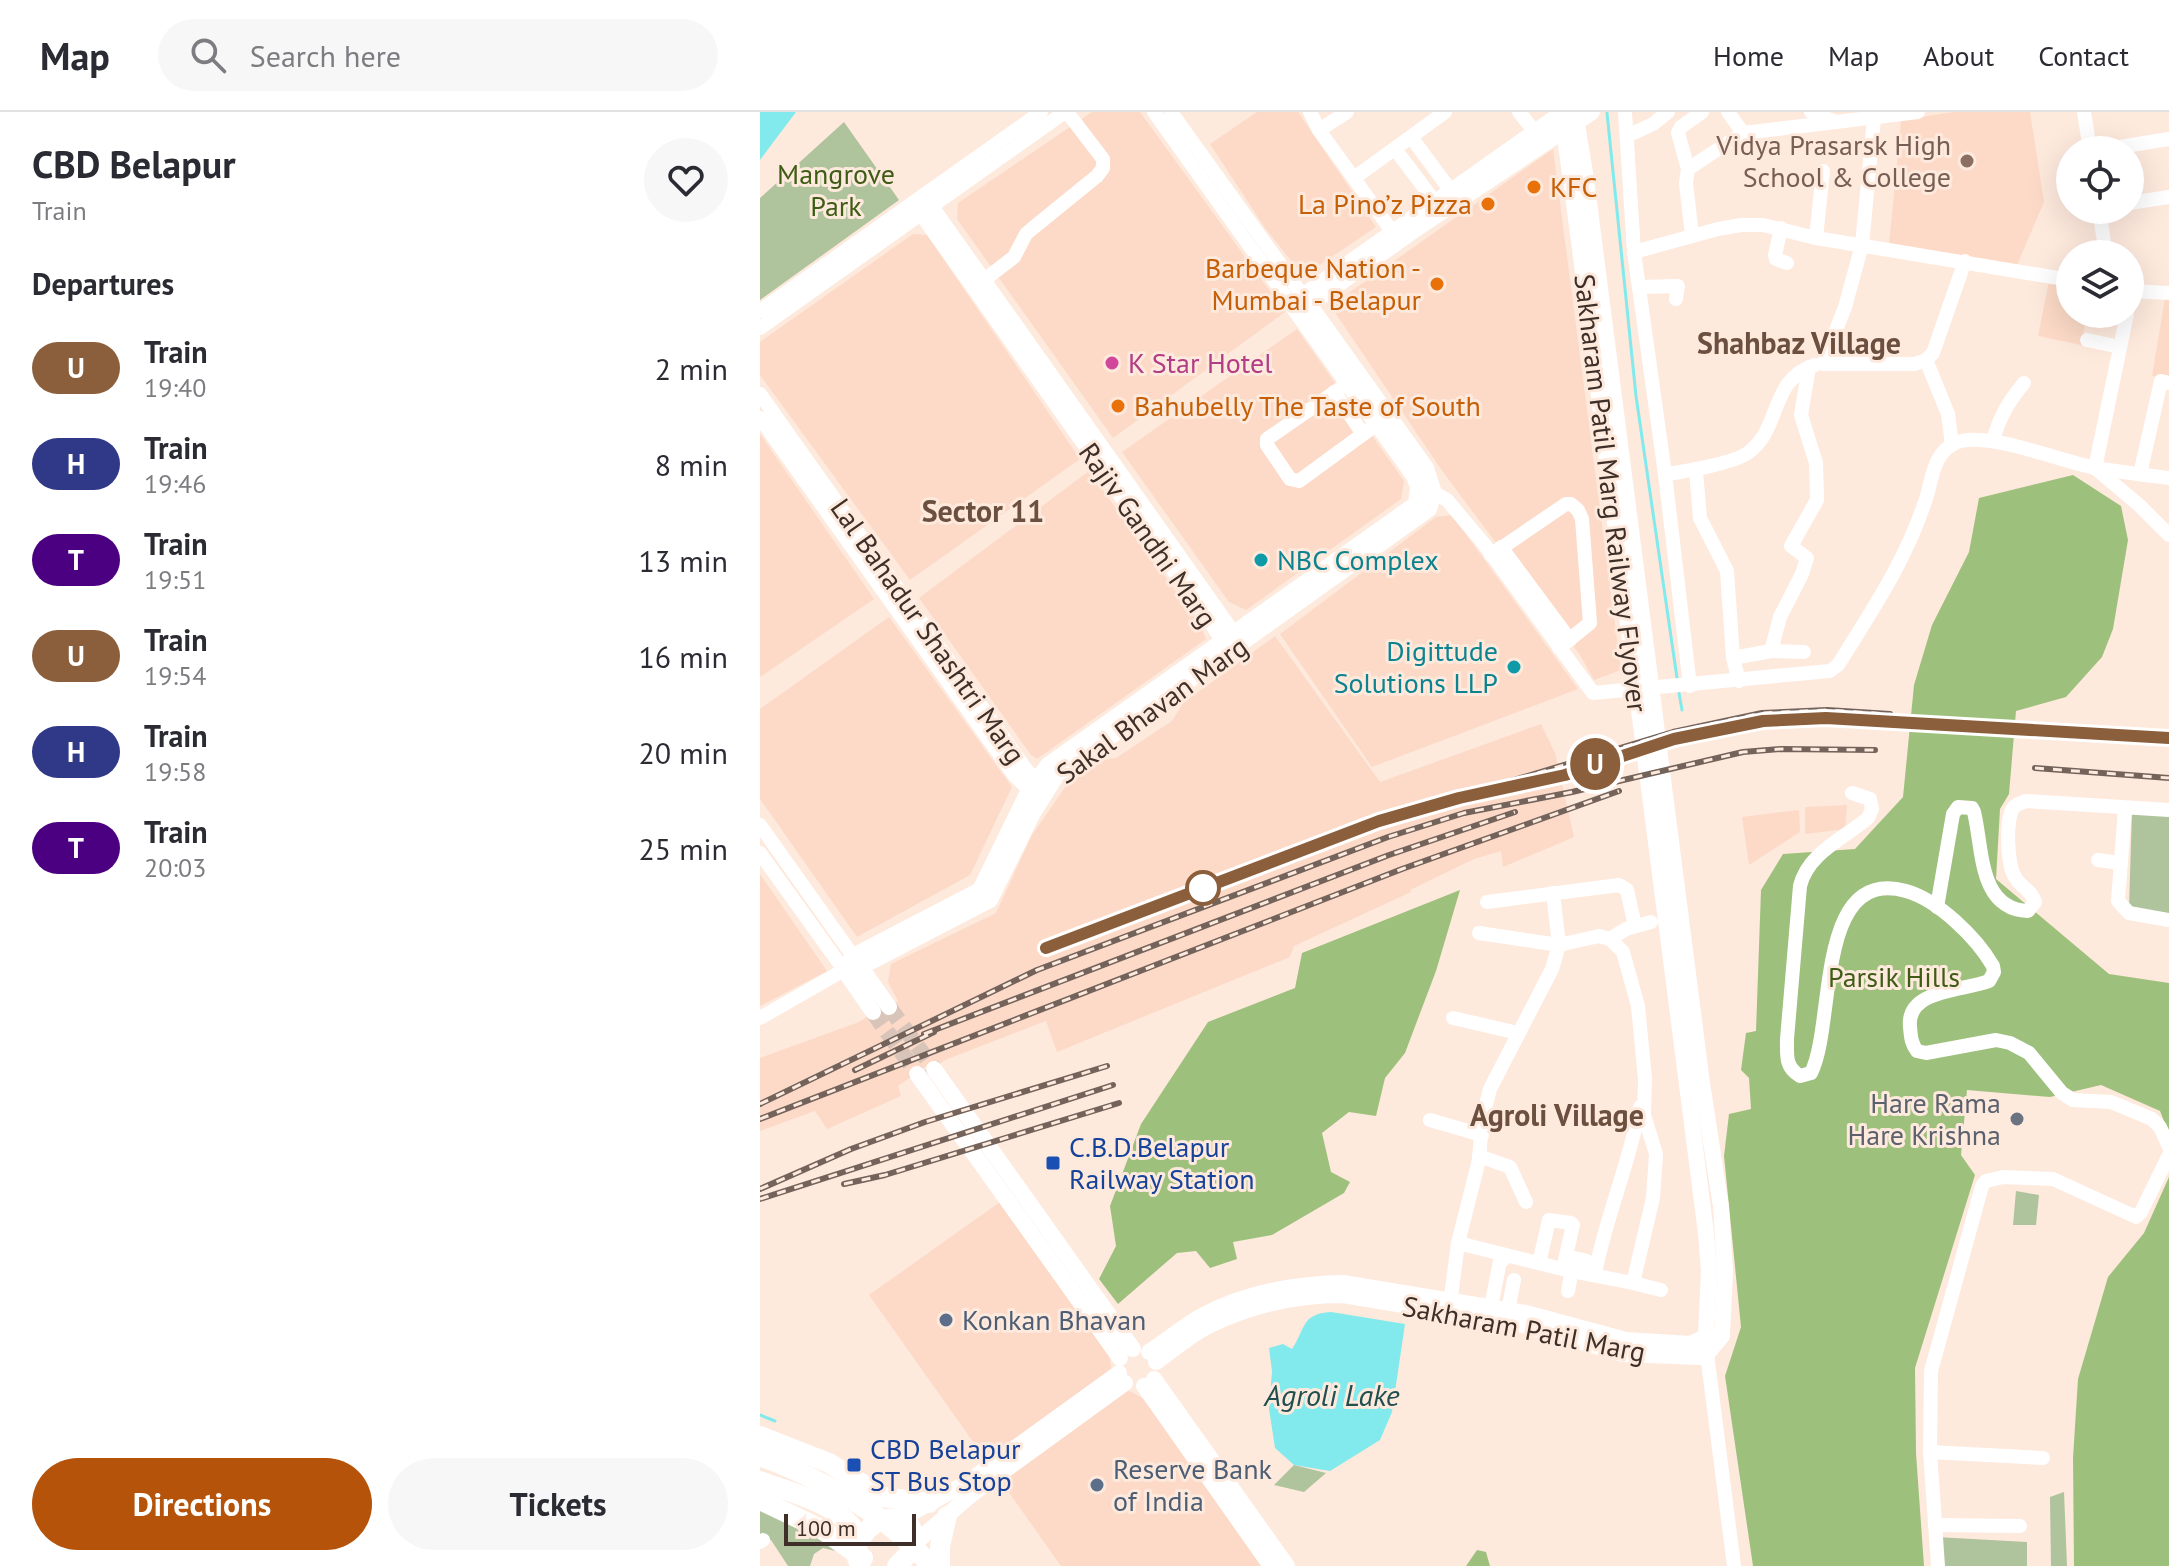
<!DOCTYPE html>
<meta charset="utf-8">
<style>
:root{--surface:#fff;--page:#f7f7f7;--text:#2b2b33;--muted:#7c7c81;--line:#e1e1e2;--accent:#b45309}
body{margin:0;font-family:"PT Sans",sans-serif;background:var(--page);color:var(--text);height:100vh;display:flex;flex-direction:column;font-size:30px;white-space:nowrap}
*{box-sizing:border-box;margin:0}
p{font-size:26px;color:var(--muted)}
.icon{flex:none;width:44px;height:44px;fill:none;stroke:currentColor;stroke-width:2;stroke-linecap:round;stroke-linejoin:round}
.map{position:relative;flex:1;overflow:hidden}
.panel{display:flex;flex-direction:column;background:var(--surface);width:760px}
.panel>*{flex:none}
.badge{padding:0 16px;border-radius:26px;font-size:28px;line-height:52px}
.tools{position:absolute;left:1296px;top:24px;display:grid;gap:16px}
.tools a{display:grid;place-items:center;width:88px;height:88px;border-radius:50%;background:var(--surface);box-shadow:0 8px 32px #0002;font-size:40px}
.scale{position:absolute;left:24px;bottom:20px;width:132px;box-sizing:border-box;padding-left:8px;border:4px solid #3e3029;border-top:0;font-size:22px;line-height:28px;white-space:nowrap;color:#3e3029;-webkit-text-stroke:6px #fee9dd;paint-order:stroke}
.map>.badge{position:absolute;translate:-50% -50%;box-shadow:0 0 0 4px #fff}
h2{padding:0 32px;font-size:30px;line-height:72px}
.round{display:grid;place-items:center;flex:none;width:84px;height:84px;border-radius:42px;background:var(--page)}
.overview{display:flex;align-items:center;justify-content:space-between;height:136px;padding:0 32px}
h1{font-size:38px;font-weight:600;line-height:60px}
.primary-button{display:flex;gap:16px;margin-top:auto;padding:16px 32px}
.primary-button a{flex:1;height:92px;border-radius:48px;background:var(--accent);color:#fff;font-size:32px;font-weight:600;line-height:92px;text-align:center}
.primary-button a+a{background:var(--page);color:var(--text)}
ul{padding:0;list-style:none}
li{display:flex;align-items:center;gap:24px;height:96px;padding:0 32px}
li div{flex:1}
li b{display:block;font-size:30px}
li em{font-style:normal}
li .badge{min-width:88px;font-weight:700;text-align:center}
header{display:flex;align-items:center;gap:48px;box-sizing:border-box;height:112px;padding:0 40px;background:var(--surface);border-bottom:2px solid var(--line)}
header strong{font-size:38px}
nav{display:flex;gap:44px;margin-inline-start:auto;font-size:28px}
.search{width:560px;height:72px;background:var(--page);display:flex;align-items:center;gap:20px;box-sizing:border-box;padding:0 28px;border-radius:44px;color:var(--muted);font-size:30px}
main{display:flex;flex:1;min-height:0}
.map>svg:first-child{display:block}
</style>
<header>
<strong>Map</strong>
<div class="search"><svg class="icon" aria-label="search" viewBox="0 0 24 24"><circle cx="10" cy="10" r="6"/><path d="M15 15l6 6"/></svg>Search here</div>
<nav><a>Home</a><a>Map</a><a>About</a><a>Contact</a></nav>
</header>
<main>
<section class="panel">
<div class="overview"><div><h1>CBD Belapur</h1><p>Train</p></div><a class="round"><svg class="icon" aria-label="heart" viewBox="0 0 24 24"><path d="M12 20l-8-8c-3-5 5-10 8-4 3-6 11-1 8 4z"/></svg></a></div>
<h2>Departures</h2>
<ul>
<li><span class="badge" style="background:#8b5e3c;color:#fff">U</span><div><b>Train</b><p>19:40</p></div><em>2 min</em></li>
<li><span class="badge" style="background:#303888;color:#fff">H</span><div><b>Train</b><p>19:46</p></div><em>8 min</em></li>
<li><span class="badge" style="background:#4b0082;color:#fff">T</span><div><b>Train</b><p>19:51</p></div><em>13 min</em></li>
<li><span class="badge" style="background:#8b5e3c;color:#fff">U</span><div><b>Train</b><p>19:54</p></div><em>16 min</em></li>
<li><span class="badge" style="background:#303888;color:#fff">H</span><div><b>Train</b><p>19:58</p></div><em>20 min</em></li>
<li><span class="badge" style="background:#4b0082;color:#fff">T</span><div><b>Train</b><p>20:03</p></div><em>25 min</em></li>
</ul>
<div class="primary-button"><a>Directions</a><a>Tickets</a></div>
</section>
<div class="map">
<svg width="1409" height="1454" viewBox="0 0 1409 1454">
<rect width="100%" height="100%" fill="#fee9dd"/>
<g fill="#fcdac7">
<polygon points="332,0 380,0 525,200 353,326 197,107 198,91"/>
<polygon points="497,0 538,0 616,115 543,164 505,116 450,32"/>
<polygon points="1194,0 1270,0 1284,90 1257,153 1129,133 1141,8"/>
<polygon points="793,37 861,558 834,568 820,543 683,360 576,202 573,192"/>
<polygon points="153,122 167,123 320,347 150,468 0,263 0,230"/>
<polygon points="1289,169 1310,173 1310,202 1327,202 1321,233 1278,224"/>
<polygon points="1405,186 1409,186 1409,266 1392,264"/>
<polygon points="537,217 644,369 641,387 486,498 469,490 362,340"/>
<polygon points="0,322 114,487 0,565"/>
<polygon points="329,359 440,513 446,527 277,647 271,643 159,486"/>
<polygon points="692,403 818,577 612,655 520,522 676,405"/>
<polygon points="129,505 252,675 210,763 97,825 0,687 0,597"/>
<polygon points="515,524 620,670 781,612 795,641 814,725 743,755 741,739 714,747 650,778 651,780 534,834 530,845 297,940 286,909 185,948 169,960 165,955 138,974 141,984 67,1017 55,999 0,1019 0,946 99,910 119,896 123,899 138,889 128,870 131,852 236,801 272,723 308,671 336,649 356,646 412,609 423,591"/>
<polygon points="1087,693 1085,717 1045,722 1045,695"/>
<polygon points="1039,698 1040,720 989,753 982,705"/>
<polygon points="0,762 67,859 0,894"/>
<polygon points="240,1090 349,1243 353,1265 360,1274 384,1287 501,1454 301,1454 109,1183"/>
</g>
<g fill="#afc39c">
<polygon points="84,10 139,88 0,188 0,86"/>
<polygon points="1372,700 1409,702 1409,803 1369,795"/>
<polygon points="1256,1079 1279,1083 1276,1113 1253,1113"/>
<polygon points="534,1353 566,1361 544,1380 514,1373"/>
<polygon points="1304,1380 1307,1454 1291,1454 1290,1385"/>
<polygon points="0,1398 34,1411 84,1441 63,1436 54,1442 50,1454 28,1454 11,1428 0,1424"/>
<polygon points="1176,1425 1267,1430 1267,1454 1178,1454"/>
</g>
<g fill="#9ec07d">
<polygon points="1313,363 1361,394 1368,428 1353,517 1342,545 1306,585 1256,599 1249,682 1240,697 1236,767 1349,862 1409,871 1409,1022 1400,999 1341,973 1290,985 1207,978 1201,1043 1215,1063 1155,1256 1156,1341 1164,1454 993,1454 965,1264 981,1215 964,1044 969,1002 991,997 989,966 981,958 986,921 996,919 1001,778 1023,742 1095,737 1143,685 1154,573 1172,513 1209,440 1219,386"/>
<polygon points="700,778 676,859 645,941 625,966 616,1004 589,1000 562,1021 571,1060 590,1070 584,1081 512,1123 473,1130 477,1147 450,1156 436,1139 417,1141 358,1192 339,1167 356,1134 350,1094 381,1012 448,910 535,876 542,841"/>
<polygon points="1409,1065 1409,1454 1314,1454 1313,1346 1318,1267 1348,1165 1384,1121"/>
<polygon points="717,1438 726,1440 730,1454 706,1454"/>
</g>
<g fill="#82eaec">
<polygon points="0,0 36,0 0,48"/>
<path d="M571,1200L645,1212L632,1300L620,1328L570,1359L534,1353L515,1336L509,1297L512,1259L509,1236L523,1232L532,1237C546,1216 541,1202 571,1200Z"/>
</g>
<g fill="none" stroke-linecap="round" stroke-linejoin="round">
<g stroke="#82eaec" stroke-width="3">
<polyline points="847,1 876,284 917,566"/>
<polyline points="919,581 922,598"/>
<polyline points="0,1303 15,1309"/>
</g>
<g stroke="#d8c4b9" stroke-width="16" stroke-dasharray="16 8" stroke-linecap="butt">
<polyline points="129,895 174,957"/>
<polyline points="113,900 157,962"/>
</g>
<g stroke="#fff" stroke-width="14">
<polyline points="394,0 531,192"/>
<polyline points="411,0 543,184"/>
<polyline points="550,0 559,18 639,129"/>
<polyline points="759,0 775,20"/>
<polyline points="865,0 874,140 905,362 930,574"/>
<polyline points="968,0 983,21"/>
<polyline points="1051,0 1076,10 1158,0"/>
<polyline points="1324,0 1330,38"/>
<polyline points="1114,7 1102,133 1085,195 1063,252 1155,252 1166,248 1173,241 1205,149"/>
<polyline points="559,18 587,0"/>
<polyline points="867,24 893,12 908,0"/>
<polyline points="651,25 691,79"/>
<polyline points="635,37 675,90"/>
<polyline points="1341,38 1409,27"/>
<polyline points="928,57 918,21 921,15 942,0"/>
<polyline points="594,66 685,0"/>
<polyline points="164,83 474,521 476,532"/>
<polyline points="153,91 463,529 472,533"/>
<polyline points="1370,91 1409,85"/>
<polyline points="1339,98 1346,142"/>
<polyline points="1021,116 1015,143 1016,147 1027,151"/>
<polyline points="932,124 926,71 928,57 983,21 1076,10"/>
<polyline points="1056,126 1063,59"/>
<polyline points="874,140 958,117 981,113 1003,113 1056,126 1310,168"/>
<polyline points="224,168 254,145 266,122 273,116 337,64 343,56 343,47 307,0"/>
<polyline points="879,175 918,174 916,187"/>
<polyline points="1370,179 1409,181"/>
<polyline points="0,199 281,0"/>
<polyline points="0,216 305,0"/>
<polyline points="1327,228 1360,235"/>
<polyline points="1166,248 1188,302 1192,333"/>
<polyline points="588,271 507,327 507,333 530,367 539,369 617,312"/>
<polyline points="574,280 603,322"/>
<polyline points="0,282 265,656 281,675"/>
<polyline points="0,306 254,663 269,678 277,679"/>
<path d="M1233,329C1239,306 1248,290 1264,271"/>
<polyline points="1335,356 1367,202"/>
<polyline points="1335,356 1379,393 1409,423"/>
<polyline points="936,359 940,406 967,459 973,546 979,569"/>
<path d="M905,362C923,360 976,351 989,340C1022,315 1009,268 1055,253"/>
<polyline points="1380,362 1401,269 1409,271"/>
<path d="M663,380L674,381L687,388L724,432L833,581L1070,559L1078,553C1113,497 1149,444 1168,380C1173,360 1176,338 1198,330C1227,319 1303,350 1336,356C1360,360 1385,363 1409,366"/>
<polyline points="741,435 810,528"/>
<polyline points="731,443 806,392 811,392 818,398 822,407 830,511 799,536"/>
<polyline points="1011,539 1044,540"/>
<polyline points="973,546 1011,539 1020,505 1042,462 1047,446 1031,434 1057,388 1056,351 1041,303 1049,255"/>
<path d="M1092,681L1110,687L1112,697L1108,706C1083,727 1048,741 1040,774L1027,927C1027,944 1025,955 1040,964L1051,961C1076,912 1054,754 1146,779C1178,788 1216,825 1233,854L1234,860L1229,869C1204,879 1146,877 1150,915C1151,925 1151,931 1157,939L1166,941L1236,928L1250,931L1269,941L1302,981L1313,988L1351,990L1392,1007L1400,1015L1409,1035"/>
<polyline points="1365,696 1358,789 1369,801 1409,808"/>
<polyline points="0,713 93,844"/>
<polyline points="0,741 84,858 0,906"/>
<polyline points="1338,748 1360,751"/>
<polyline points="727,790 859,773 867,778 875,814"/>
<path d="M1177,795L1193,702L1198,695L1212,696L1214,700C1223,736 1218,797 1268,799L1275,790C1271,777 1261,776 1255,765C1247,753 1245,705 1254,695C1258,691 1261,691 1266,689L1409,698"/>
<polyline points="719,821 799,833 793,781"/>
<polyline points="693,906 758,921"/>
<polyline points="670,1008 722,1023"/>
<polyline points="719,1044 750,1055 766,1090"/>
<polyline points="698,1131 806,1158 873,1171 893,1086 896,1042 884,1003 885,967 878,894 863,840 850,827"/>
<polyline points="806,1144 827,1149"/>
<polyline points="779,1151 789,1108 811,1111 813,1113 803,1157"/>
<path d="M835,1161C846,1105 869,1052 880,995"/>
<polyline points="873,1171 901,1178"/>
<polyline points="808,1179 812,1158"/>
<polyline points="731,1195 740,1149 743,1148"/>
<polyline points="748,1198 754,1168"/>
<polyline points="689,1200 698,1131 719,1048 722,1008 730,977 792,857 799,833 839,824 850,827 866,817 891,810"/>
<polyline points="947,1242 974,1454"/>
<polyline points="1170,1340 1283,1346"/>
<polyline points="1176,1413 1260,1414"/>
<polyline points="0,1430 3,1428"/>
<polyline points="1178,1454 1170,1340 1171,1259 1222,1074 1226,1069 1243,1065 1293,1067 1376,1105 1381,1100 1409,1043"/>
</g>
<g stroke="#fff" stroke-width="16">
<polyline points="542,198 656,117 832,0"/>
<polyline points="95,847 129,895"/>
<polyline points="84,858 93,844 220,778 269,678 288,653 656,392 658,375 654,364 531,192 803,0"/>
<polyline points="84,858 101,855 230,788 273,701 297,663 669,397 674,381 666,356 543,184"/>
<polyline points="84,858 113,900"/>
<polyline points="174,957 373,1237"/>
<polyline points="157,962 360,1246"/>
<path d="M389,1240C406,1229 423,1215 440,1205C483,1181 535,1172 583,1171L766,1201L866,1228L930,1232L942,1227L946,1222L949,1159L946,1121L816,106L804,18L799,3"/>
<path d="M396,1250C413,1238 430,1223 448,1214C491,1193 535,1183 583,1183L763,1213L863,1242L940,1245L947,1242L962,1224L965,1159L961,1095L942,971L826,67L815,0"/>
<polyline points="394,1267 527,1454"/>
<polyline points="384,1274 511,1454"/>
<polyline points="140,1407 205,1372 359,1261"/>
<polyline points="155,1431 212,1382 365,1271"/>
</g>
<g stroke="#fff" stroke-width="20">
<polyline points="0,1324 69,1351 123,1385"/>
<path d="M0,1344C65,1369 125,1400 171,1454"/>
<path d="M0,1369C32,1381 85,1393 100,1427"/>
<polyline points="112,1387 123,1385 169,1391"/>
<polyline points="0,1388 63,1418 103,1446"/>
<path d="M100,1454L95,1440C101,1417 126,1396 149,1412L156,1426L152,1438L137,1454"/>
<polyline points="180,1454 180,1434 187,1404"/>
</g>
<g stroke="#73635b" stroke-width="6">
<g id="rail">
<polyline points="1273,616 1409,626"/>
<polyline points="1275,656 1409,666"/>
<polyline points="286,836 619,709 913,620 1002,601 1067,598 1130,602"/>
<polyline points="164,922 629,743 755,700"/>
<polyline points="95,958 174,920"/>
<polyline points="0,992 277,858 628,725 704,701 812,680 983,640 1021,637 1115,638"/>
<polyline points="0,1007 642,757 859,679"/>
<polyline points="84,1072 125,1063 359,991"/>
<polyline points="0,1077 91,1037 165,1010 347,954"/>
<polyline points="0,1087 353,973"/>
</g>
</g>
<use href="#rail" stroke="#fee9dd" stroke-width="3" stroke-dasharray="9" stroke-linecap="butt"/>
</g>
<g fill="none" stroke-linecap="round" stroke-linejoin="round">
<g stroke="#fff" stroke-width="18">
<polyline id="line" points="286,836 619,709 699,686 805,663 914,627 1003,609 1066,606 1409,626"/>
</g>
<use href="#line" stroke="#8b5e3c" stroke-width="12"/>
</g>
<circle fill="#8d6e63" stroke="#fee9dd" stroke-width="3" cx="1207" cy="49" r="8"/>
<g fill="#e8710a" stroke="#fee9dd" stroke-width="3">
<circle cx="774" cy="75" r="8"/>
<circle cx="728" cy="92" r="8"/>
<circle cx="677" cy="172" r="8"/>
<circle cx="358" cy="294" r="8"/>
</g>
<circle fill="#d1479c" stroke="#fee9dd" stroke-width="3" cx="352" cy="251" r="8"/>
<g fill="#0f9aa8" stroke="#fee9dd" stroke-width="3">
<circle cx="501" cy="448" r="8"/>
<circle cx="754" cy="555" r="8"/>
</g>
<circle fill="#fff" stroke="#8b5e3c" stroke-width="4" cx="443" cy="776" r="16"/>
<circle fill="#6b7280" stroke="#fee9dd" stroke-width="3" cx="1257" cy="1007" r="8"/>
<g fill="#1a4fb4" stroke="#fee9dd" stroke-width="3">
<rect x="285" y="1043" width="16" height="16" rx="4"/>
<rect x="86" y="1345" width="16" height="16" rx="4"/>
</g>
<g fill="#5c6f8a" stroke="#fee9dd" stroke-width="3">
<circle cx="186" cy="1208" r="8"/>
<circle cx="337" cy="1373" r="8"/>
</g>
<g text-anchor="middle" stroke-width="6" stroke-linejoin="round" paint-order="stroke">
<g font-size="28" fill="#785e54" stroke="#fee9dd" text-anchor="end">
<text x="1191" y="43">Vidya Prasarsk High<tspan x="1191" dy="32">School &amp; College</tspan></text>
</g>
<g font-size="28" fill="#3e5c16" stroke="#fee9dd">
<text x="76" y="72">Mangrove<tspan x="76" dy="32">Park</tspan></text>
<text x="1134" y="875">Parsik Hills</text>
</g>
<g font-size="28" fill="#c56008" stroke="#fee9dd" text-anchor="start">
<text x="790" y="85">KFC</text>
<text x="712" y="102" text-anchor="end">La Pino’z Pizza</text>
<text x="661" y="166" text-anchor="end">Barbeque Nation -<tspan x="661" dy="32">Mumbai - Belapur</tspan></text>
<text x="374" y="304">Bahubelly The Taste of South</text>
</g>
<g font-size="28" fill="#b23c85" stroke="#fee9dd" text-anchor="start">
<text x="368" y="261">K Star Hotel</text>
</g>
<g font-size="28" fill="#3e3029" stroke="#fee9dd">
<text transform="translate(851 381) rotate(83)" y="10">Sakharam Patil Marg Railway Flyover</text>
<text transform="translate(388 423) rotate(55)" y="10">Rajiv Gandhi Marg</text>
<text transform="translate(168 519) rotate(55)" y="10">Lal Bahadur Shashtri Marg</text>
<text transform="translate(392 598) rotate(-36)" y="10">Sakal Bhavan Marg</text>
<text transform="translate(764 1217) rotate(11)" y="10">Sakharam Patil Marg</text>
</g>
<g font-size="28" fill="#0d838f" stroke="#fee9dd" text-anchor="start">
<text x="517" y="458">NBC Complex</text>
<text x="738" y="549" text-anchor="end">Digittude<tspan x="738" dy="32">Solutions LLP</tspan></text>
</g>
<g font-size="28" fill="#5b616d" stroke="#fee9dd" text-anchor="end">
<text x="1241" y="1001">Hare Rama<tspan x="1241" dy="32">Hare Krishna</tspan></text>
</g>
<g font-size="28" fill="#164399" stroke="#fee9dd" text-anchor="start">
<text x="309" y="1045">C.B.D.Belapur<tspan x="309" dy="32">Railway Station</tspan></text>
<text x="110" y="1347">CBD Belapur<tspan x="110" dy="32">ST Bus Stop</tspan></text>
</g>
<g font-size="28" fill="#4e5e75" stroke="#fee9dd" text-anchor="start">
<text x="202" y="1218">Konkan Bhavan</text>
<text x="353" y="1367">Reserve Bank<tspan x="353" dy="32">of India</tspan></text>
</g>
<g font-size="30" font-weight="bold" fill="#6c503f" stroke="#fee9dd">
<text x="1039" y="242">Shahbaz Village</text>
<text x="223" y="410">Sector 11</text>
<text x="797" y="1014">Agroli Village</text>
</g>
<g font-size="30" font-style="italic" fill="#204f50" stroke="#fee9dd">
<text x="572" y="1294">Agroli Lake</text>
</g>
</g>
</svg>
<div class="tools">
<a><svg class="icon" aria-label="locate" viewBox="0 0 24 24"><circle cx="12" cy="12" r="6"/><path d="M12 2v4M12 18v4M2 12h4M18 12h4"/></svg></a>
<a><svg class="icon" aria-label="layers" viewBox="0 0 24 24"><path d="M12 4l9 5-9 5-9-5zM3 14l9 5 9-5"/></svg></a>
</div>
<div class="scale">100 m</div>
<b class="badge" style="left:835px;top:652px;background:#8b5e3c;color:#fff">U</b>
</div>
</main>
